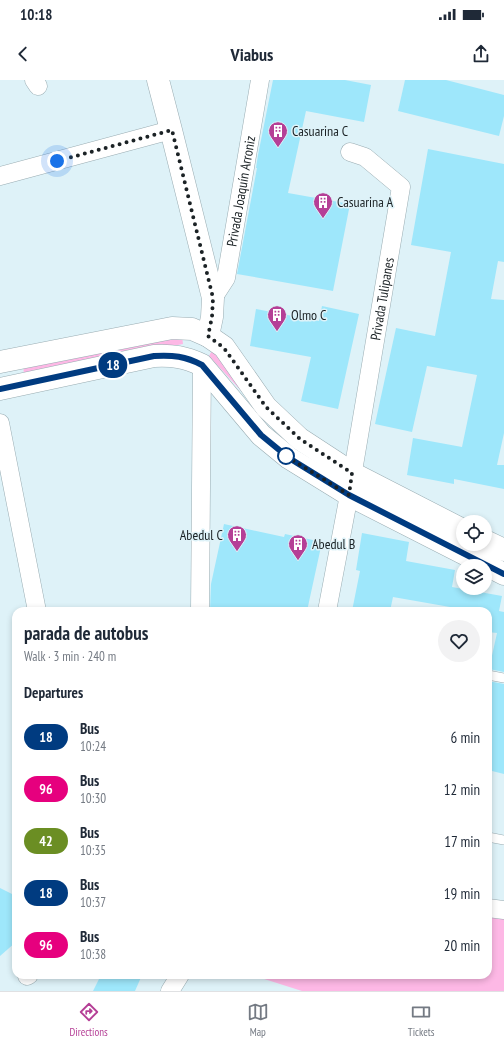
<!DOCTYPE html>
<meta charset="utf-8">
<style>
:root{--surface:#fff;--page:#f2f2f3;--text:#1f2937;--muted:#747a83;--line:#e0e1e3;--accent:#b53f96}
body{margin:0;font-family:"PT Sans Narrow",sans-serif;background:var(--page);color:var(--text);height:100vh;display:flex;flex-direction:column;font-size:15px;white-space:nowrap}
*{box-sizing:border-box;margin:0}
p{font-size:13px;color:var(--muted)}
.icon{flex:none;width:22px;height:22px;fill:none;stroke:currentColor;stroke-width:2;stroke-linecap:round;stroke-linejoin:round}
.map{position:relative;flex:1;overflow:hidden}
.drawer{position:absolute;left:12px;top:527px;width:480px;height:372px;display:flex;flex-direction:column;background:var(--surface);border-radius:12px;box-shadow:0 2px 6px #0003}
.drawer>*{flex:none}
.badge{padding:0 8px;border-radius:13px;font-size:14px;line-height:26px}
.buttons{position:absolute;left:456px;top:435px;display:grid;gap:8px}
.buttons a{display:grid;place-items:center;width:36px;height:36px;border-radius:50%;background:var(--surface);box-shadow:0 2px 6px #0003;font-size:20px}
.you{position:absolute;width:20px;height:20px;margin:-10px;border:3px solid #fff;border-radius:50%;background:#1a73e8;box-shadow:0 0 0 6px #1a73e833}
.map>.badge{position:absolute;translate:-50% -50%;box-shadow:0 0 0 2px #fff}
h2{padding:0 12px;font-size:15px;line-height:36px}
.round{display:grid;place-items:center;flex:none;width:42px;height:42px;border-radius:21px;background:var(--page)}
.head{display:flex;align-items:center;justify-content:space-between;height:68px;padding:0 12px}
h1{font-size:19px;font-weight:600;line-height:30px}
ul{padding:0;list-style:none}
li{display:flex;align-items:center;gap:12px;height:52px;padding:0 12px}
li div{flex:1}
li b{display:block;font-size:15px}
li em{font-style:normal}
li .badge{min-width:44px;font-weight:700;text-align:center}
.status{display:flex;justify-content:space-between;align-items:center;height:28px;padding:0 20px;background:var(--surface);direction:ltr}
.status svg{height:11px;fill:currentColor}
header{display:flex;justify-content:space-between;align-items:center;height:52px;padding:0 12px;background:var(--surface);font-size:18px;font-weight:600}
.tabs{display:flex;justify-content:space-around;align-items:center;height:56px;border-top:1px solid var(--line);background:var(--surface);font-size:11px;color:var(--muted)}
.tabs a{display:grid;justify-items:center;gap:2px}
.tabs .current{color:var(--accent)}
.map>svg:first-child{display:block}
</style>
<div class="status"><b>10:18</b><svg viewBox="0 0 49 12"><path d="M0 12V9h3v3zM5 12V6h3v6zM10 12V3h3v9zM15 12V0h3v12zM26 1h20v11H26zM47 4h2v5h-2z"/></svg></div>
<header><svg class="icon" aria-label="back" viewBox="0 0 24 24"><path d="M15 5l-7 7 7 7"/></svg>Viabus<svg class="icon" aria-label="share" viewBox="0 0 24 24"><path d="M12 15V3M7 8l5-5 5 5M5 13v7h14v-7"/></svg></header>
<div class="map">
<svg width="504" height="911" viewBox="0 0 504 911">
<rect width="100%" height="100%" fill="#def2f8"/>
<g fill="#fdb8e5">
<polygon points="182,256 183,264 24,294 23,286"/>
<polygon points="213,269 266,338 209,276"/>
<polygon points="488,832 504,834 504,911 302,911 252,895 488,895"/>
</g>
<g fill="#9ee7fb">
<polygon points="273,0 345,0 371,5 364,42 306,31 288,113 350,124 333,211 237,194 257,88 256,88 258,75"/>
<polygon points="405,0 446,0 504,15 504,36 499,56 398,31"/>
<polygon points="428,69 504,84 504,182 498,181 491,219 504,220 504,353 497,385 504,385 504,409 454,399 454,404 407,395 413,358 462,367 477,295 427,286 412,352 375,344 396,248 435,256 451,172 411,165"/>
<polygon points="322,226 359,234 338,329 301,321 311,277 250,266 256,229 319,241"/>
<polygon points="224,444 284,457 285,454 322,462 307,531 210,531 211,504"/>
<polygon points="362,453 409,462 406,481 455,490 452,507 502,516 499,531 504,532 504,592 489,589 497,553 488,552 488,531 450,531 450,527 393,517 390,531 352,531 360,491 356,490"/>
<polygon points="488,601 504,604 504,694 488,690"/>
<polygon points="0,808 16,816 16,862 0,876"/>
<polygon points="101,895 142,895 135,911 93,911"/>
</g>
<g fill="none" stroke-linecap="round" stroke-linejoin="round">
<g stroke="#99acb2" stroke-width="10">
<g id="service">
<polyline points="488,595 504,598"/>
<polyline points="488,757 504,760"/>
</g>
</g>
<g stroke="#99acb2" stroke-width="19">
<g id="minor">
<polyline points="34,0 38,6"/>
<polyline points="0,96 171,50"/>
<path id="s1" d="M213,218L226,198L260,0"/>
<polyline points="0,343 37,531"/>
<polyline points="200,531 202,285"/>
<path id="s2" d="M327,531L349,415L401,107L365,77L350,72"/>
<polyline points="488,828 504,830"/>
<polyline points="27,896 29,895"/>
<polyline points="170,911 180,895"/>
</g>
</g>
<g stroke="#99acb2" stroke-width="23">
<g id="secondary">
<polyline points="158,0 171,50 213,218 212,237 208,256"/>
<polyline points="0,282 172,248 192,249 208,256 224,267 266,327 300,359 352,393 463,450"/>
<path d="M0,309L154,276C173,275 185,277 202,285L261,355L289,378L349,415L504,494"/>
<polyline points="485,461 504,470"/>
</g>
</g>
<use href="#service" stroke="#fff" stroke-width="9"/>
<use href="#minor" stroke="#fff" stroke-width="18"/>
<use href="#secondary" stroke="#fff" stroke-width="22"/>
</g>
<g fill="none" stroke-linecap="round" stroke-linejoin="round">
<g stroke="#fff" stroke-width="9">
<path id="line" d="M0,309L154,276C173,275 185,276 202,285L261,355L289,378L349,415L504,494"/>
</g>
<use href="#line" stroke="#003b80" stroke-width="6"/>
<polyline stroke="#1b2225" stroke-width="4" stroke-dasharray="0 7.2" points="57,81 172,50 213,218 212,237 208,256 224,268 266,327 300,359 352,393 349,415 286,376"/>
</g>
<defs>
<g id="building-pin" transform="scale(1)"><path d="M0 17L-7.5 6A9.5 9.5 0 1 1 7.5 6Z" fill="#b53f96" stroke="#def2f8"/><path d="M-4-6H4V6H1V3H-1V6H-4ZM-2.5-4.3h1.7v1.8h-1.7ZM.8-4.3h1.7v1.8H.8ZM-2.5-1h1.7V.8h-1.7ZM.8-1h1.7V.8H.8Z" fill="#fff"/></g>
</defs>
<g fill-rule="evenodd">
<use href="#building-pin" x="278" y="51"/>
<use href="#building-pin" x="323" y="122"/>
<use href="#building-pin" x="277" y="235"/>
<use href="#building-pin" x="237" y="455"/>
<use href="#building-pin" x="298" y="464"/>
</g>
<circle fill="#fff" stroke="#003b80" stroke-width="2" cx="286" cy="376" r="8"/>
<g text-anchor="middle" stroke-width="3" stroke-linejoin="round" paint-order="stroke">
<g font-size="14" fill="#1b2225" stroke="#def2f8" text-anchor="start">
<text x="292" y="56">Casuarina C</text>
<text x="337" y="127">Casuarina A</text>
<text x="291" y="240">Olmo C</text>
<text x="223" y="460" text-anchor="end">Abedul C</text>
<text x="312" y="469">Abedul B</text>
</g>
<g font-size="14" fill="#1b2225" stroke="#def2f8">
<text dy="5" stroke="none"><textPath href="#s1" startOffset="112">Privada Joaquín Arroniz</textPath></text>
<text dy="5" stroke="none"><textPath href="#s2" startOffset="317">Privada Tulipanes</textPath></text>
</g>
</g>
</svg>
<div class="buttons">
<a><svg class="icon" aria-label="locate" viewBox="0 0 24 24"><circle cx="12" cy="12" r="6"/><path d="M12 2v4M12 18v4M2 12h4M18 12h4"/></svg></a>
<a><svg class="icon" aria-label="layers" viewBox="0 0 24 24"><path d="M12 4l9 5-9 5-9-5zM3 14l9 5 9-5"/></svg></a>
</div>
<div class="you" style="left:57px;top:81px"></div>
<b class="badge" style="left:113px;top:285px;background:#003b80;color:#fff">18</b>
<section class="drawer">
<div class="head"><div><h1>parada de autobus</h1><p>Walk · 3 min · 240 m</p></div><a class="round"><svg class="icon" aria-label="heart" viewBox="0 0 24 24"><path d="M12 20l-8-8c-3-5 5-10 8-4 3-6 11-1 8 4z"/></svg></a></div>
<h2>Departures</h2>
<ul>
<li><span class="badge" style="background:#003b80;color:#fff">18</span><div><b>Bus</b><p>10:24</p></div><em>6 min</em></li>
<li><span class="badge" style="background:#e6007e;color:#fff">96</span><div><b>Bus</b><p>10:30</p></div><em>12 min</em></li>
<li><span class="badge" style="background:#6b8e23;color:#fff">42</span><div><b>Bus</b><p>10:35</p></div><em>17 min</em></li>
<li><span class="badge" style="background:#003b80;color:#fff">18</span><div><b>Bus</b><p>10:37</p></div><em>19 min</em></li>
<li><span class="badge" style="background:#e6007e;color:#fff">96</span><div><b>Bus</b><p>10:38</p></div><em>20 min</em></li>
</ul>
</section>
</div>
<nav class="tabs">
<a class="current"><svg class="icon" aria-label="directions" viewBox="0 0 24 24"><path d="M12 3l9 9-9 9-9-9zM9 14v-3h6M13 9l2 2-2 2"/></svg>Directions</a>
<a><svg class="icon" aria-label="map" viewBox="0 0 24 24"><path d="M3 6l6-2 6 2 6-2v14l-6 2-6-2-6 2zM9 4v14M15 6v14"/></svg>Map</a>
<a><svg class="icon" aria-label="tickets" viewBox="0 0 24 24"><path d="M3 7h18v10H3zM15 7v10"/></svg>Tickets</a>
</nav>
